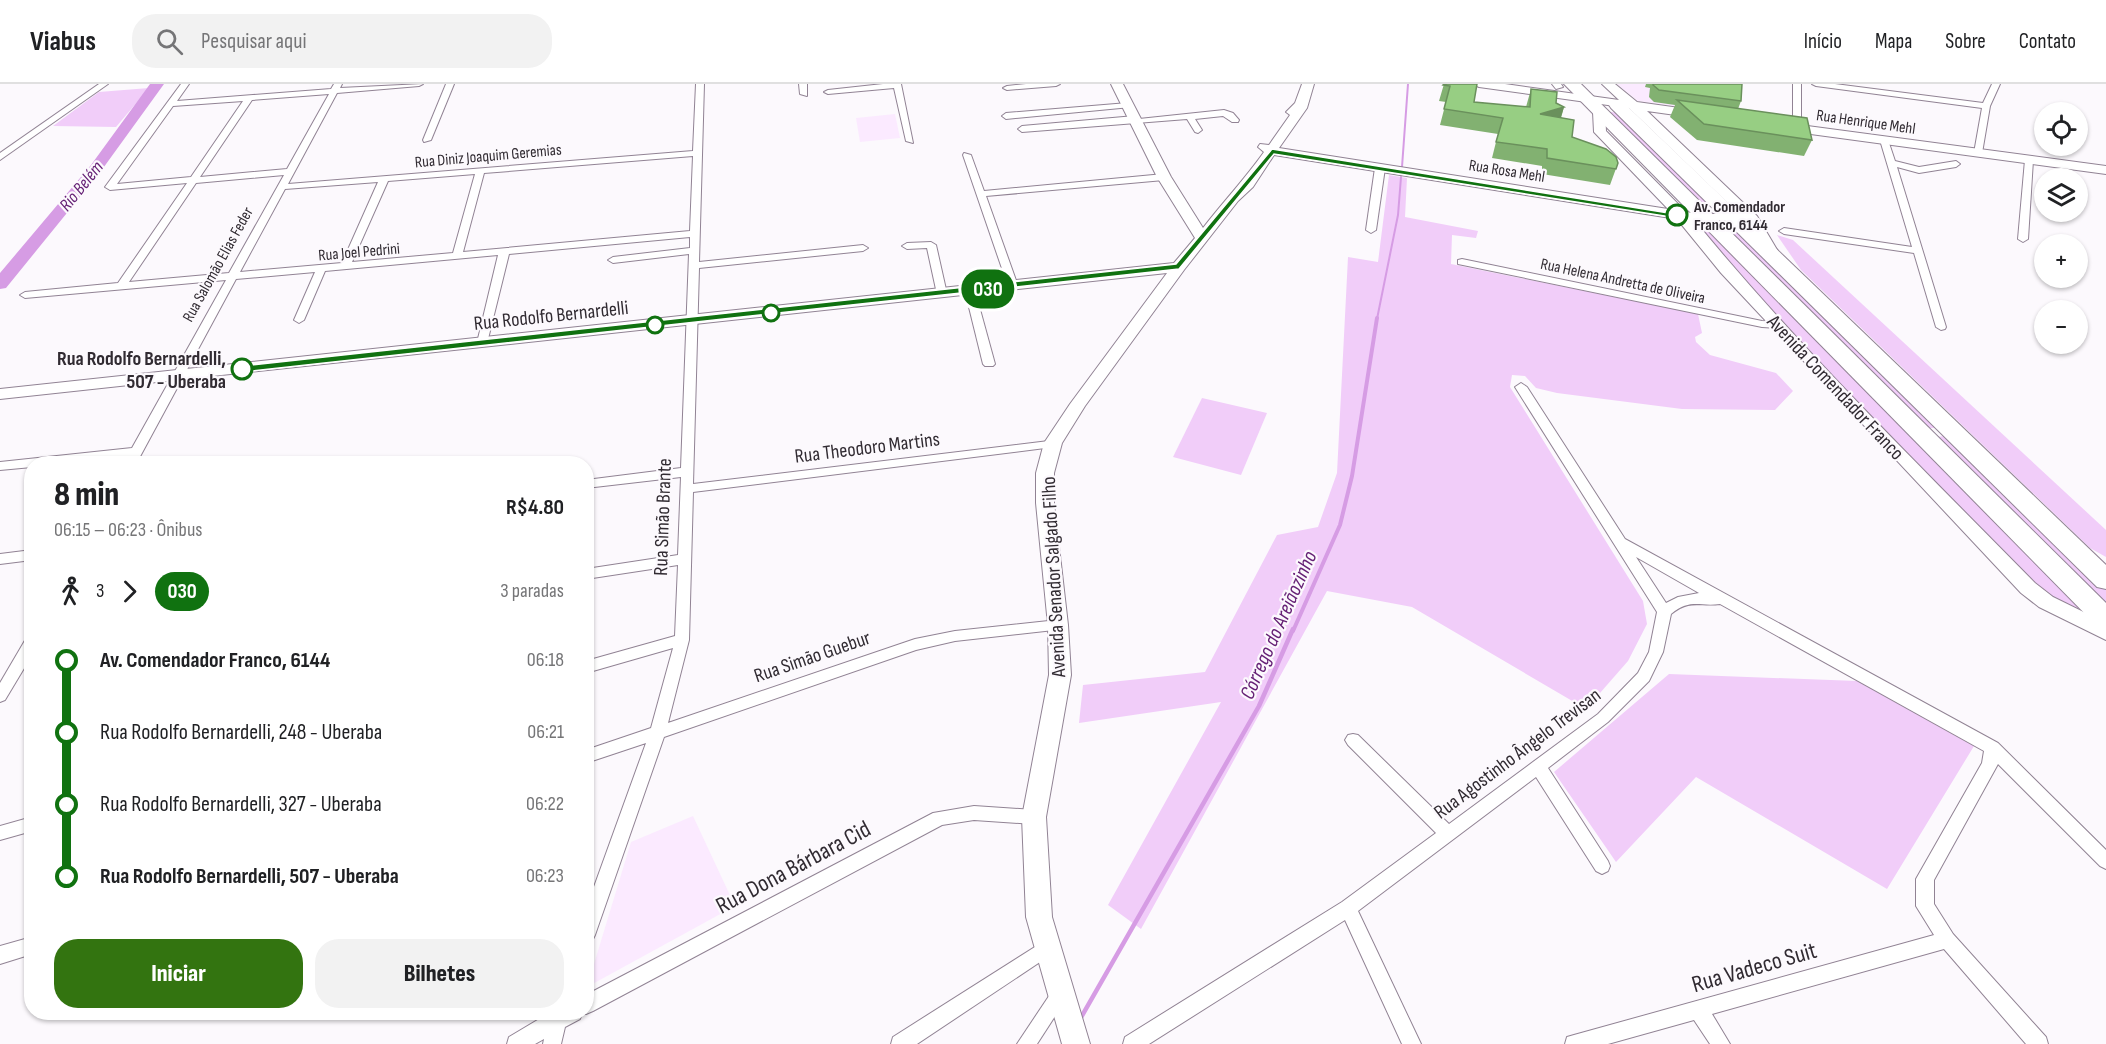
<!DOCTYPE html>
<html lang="pt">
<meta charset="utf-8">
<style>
:root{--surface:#fff;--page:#f2f2f2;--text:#202124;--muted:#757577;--line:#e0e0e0;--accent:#337410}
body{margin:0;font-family:"Sofia Sans Condensed",sans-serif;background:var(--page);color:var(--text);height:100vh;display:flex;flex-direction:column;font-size:22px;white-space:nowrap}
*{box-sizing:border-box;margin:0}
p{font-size:20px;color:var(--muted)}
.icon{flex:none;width:33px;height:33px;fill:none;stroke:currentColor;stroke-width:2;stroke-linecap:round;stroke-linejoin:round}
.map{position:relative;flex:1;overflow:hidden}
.details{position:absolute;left:24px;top:372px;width:570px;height:564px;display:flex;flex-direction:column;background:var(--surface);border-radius:24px;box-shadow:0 2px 4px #0004}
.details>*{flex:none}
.badge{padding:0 12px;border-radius:20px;font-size:21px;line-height:39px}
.fabs{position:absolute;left:2034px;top:18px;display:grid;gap:12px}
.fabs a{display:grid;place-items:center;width:54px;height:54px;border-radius:50%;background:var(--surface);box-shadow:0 2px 4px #0004;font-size:30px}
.map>.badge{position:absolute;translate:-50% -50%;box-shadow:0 0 0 3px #fff}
.legs{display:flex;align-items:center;gap:9px;height:66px;padding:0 30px;font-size:20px}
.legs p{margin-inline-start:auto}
.summary{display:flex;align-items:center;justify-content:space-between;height:102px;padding:0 30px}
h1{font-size:33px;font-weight:800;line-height:45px}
.action{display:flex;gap:12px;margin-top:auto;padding:12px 30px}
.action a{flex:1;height:69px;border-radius:24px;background:var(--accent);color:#fff;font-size:24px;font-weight:800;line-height:69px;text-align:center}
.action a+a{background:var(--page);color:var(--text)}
ul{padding:0 30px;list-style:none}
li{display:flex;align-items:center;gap:21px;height:72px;font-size:22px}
li i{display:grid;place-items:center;width:9px;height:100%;margin:0 8px;background:currentColor}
li i::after{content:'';width:15px;height:15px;margin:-8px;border:4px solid;border-radius:50%;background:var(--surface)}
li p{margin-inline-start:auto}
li:first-child i{background:linear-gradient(#0000 50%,currentColor 0)}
li:last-child i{background:linear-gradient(currentColor 50%,#0000 0)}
header{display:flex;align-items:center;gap:36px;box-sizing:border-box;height:84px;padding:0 30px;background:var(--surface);border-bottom:2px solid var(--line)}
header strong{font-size:28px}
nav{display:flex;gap:33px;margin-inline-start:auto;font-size:21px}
.search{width:420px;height:54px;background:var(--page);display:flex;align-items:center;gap:15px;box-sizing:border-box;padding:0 21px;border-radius:24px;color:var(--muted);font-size:22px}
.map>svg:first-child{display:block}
</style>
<header>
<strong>Viabus</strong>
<div class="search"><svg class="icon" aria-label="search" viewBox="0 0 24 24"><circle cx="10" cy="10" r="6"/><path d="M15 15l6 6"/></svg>Pesquisar aqui</div>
<nav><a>Início</a><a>Mapa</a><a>Sobre</a><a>Contato</a></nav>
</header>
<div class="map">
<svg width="2106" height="960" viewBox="0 0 2106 960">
<rect width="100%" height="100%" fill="#fcf9fd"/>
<g fill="#fbeaff">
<polygon points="1617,0 1737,0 1736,31 1638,17"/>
<polygon points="895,30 900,54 860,58 856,34"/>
<polygon points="693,732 735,822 587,903 631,758"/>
</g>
<g fill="#f1cdf9">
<polygon points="149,4 116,43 53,42 99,8"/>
<polygon points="1605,27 1618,29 1713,121 1698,121"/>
<polygon points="1389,91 1407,94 1405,133 1478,147 1476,154 1452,151 1451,180 1698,230 1702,249 1695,253 1696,258 1710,271 1776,289 1793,307 1775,326 1682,325 1557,309 1536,304 1525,292 1512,291 1510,303 1643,517 1647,540 1628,577 1586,625 1412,523 1327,507 1141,845 1108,821 1221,618 1079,639 1083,601 1205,588 1277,451 1318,443 1337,389 1348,173 1378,178"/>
<polygon points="1696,142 1707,142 2098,538 2044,513 1785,247"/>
<polygon points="1719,142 1734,142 1940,344 1928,344"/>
<polygon points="1777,151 1793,156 2106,446 2106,473 2090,464 1801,186"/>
<polygon points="1202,314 1267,329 1241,391 1173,373"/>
<polygon points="1946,352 2106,504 2106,526 1934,353"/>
<polygon points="1669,590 1857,597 1974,662 1887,805 1696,693 1616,778 1554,688"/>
</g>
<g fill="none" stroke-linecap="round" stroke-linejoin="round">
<g stroke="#d69ce4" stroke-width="2">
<polyline points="1402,83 1408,0"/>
<polyline points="1377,235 1398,131 1401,93"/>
</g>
<polyline stroke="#d69ce4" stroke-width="4" points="1293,547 1340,441 1352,392 1377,234"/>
<polyline stroke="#d69ce4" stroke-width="4.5" points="1079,937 1259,622 1293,545"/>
<polygon fill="#d69ce4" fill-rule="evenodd" points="150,0 164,0 101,87 6,204 0,205 0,189 91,81"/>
<g stroke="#918394" stroke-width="2">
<g id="street">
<polygon points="99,0 108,0 0,76 0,69"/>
<path d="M181,0H189L177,17L331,5L334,0H342L340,4L423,0L419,2L337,9L288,100L693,67L696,0H704L699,178L863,161L868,164L863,167L699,184L693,400L1057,356L1059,359L1053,363L693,408L689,556L668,639L915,555L955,547L1058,536L1063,537L1065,541L1063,545L955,557L916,566L664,653L595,851L592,857L586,859V825L646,659L586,679V666L651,644L673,564L586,589V577L675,552L678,481L586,495V485L678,471L681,393L586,404V396L681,384L689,170L613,179L608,176L613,173L690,164V153L509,170L487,259L482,262L477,259L498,171L325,187L304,236L299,239L294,236L315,188L236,195L136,380H124L128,373L64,380H32V383L0,386V378L132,364L226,196L25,214L20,211L25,208L118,199L187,99L110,106L105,103ZM329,10L287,85L200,93L252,16ZM243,17L191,93L117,100L173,22ZM693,72L690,147L463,168L484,89ZM475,90L453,169L352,178L388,97ZM284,91L229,189L129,198L196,99ZM378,98L342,179L240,188L285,105Z"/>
<polygon points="446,0 454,0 431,56 424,58 423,56"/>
<polygon points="799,0 807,0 807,12 800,10"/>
<polygon points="883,0 901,0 913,59 906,57 894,4 828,10 824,8 828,6"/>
<polygon points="1026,0 1060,0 1056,2 1007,6 1003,4 1007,2"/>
<polygon points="1552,0 1561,0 1563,3 1556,5"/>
<polygon points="1793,0 1801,0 1801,44 1797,47 1793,44"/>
<polygon points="1812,0 1835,0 1983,19 1992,0 2000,0 1990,22 1982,69 1978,72 1974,69 1982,24 1816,2"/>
<polygon points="1128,19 1131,19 1131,23 1006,35 1002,32 1006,29"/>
<polygon points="1224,26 1233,29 1239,36 1238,38 1232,38 1223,32 1195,35 1202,46 1198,49 1195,48 1187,35 1022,48 1018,45 1022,42 1135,32 1139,35"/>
<polygon points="1884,53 1888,56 1895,77 1919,83 1956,77 1960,80 1956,83 1919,89 1897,83 1946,243 1945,245 1941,246 1936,243 1914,169 1784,150 1779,147 1784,144 1912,163 1880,56"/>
<polygon points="964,69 971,71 984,107 1164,90 1169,93 1164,96 986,112 1018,202 1013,205 1008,202 963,71"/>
<polygon points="2029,73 2033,76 2028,155 2023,158 2018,155 2025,76"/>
<polygon points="1380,81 1385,84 1376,146 1371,149 1366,146 1375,84"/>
<polygon points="931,158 936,161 947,210 942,213 937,210 927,164 907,165 902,162 907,159"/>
<polygon points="1462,175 1762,237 1778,238 1783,241 1778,244 1762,243 1458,180 1458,176"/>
<polygon points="970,204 975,207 995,280 993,282 985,282 983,280 965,207"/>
<path d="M1521,299L1527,303L1625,455L1998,659L2106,766V785L2100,782L1998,680L1934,796V820L1953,850L2046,953L2048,960H2026L1944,865L1712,930L1730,960H1710L1694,936L1608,960H1565L1567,953L1574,951L1934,851L1916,822V795L1982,679L1984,667L1720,520C1699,523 1691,514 1671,530L1663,568L1649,597L1608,638L1548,684L1608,777L1610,782L1608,787L1602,790L1596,787L1536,693L1358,827L1421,960H1402L1345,836L1149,960H1123L1125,953L1342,818L1436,749L1348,661L1345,656L1348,651L1353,650L1358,651L1449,740L1598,630L1638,589L1649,568L1657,528L1515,303ZM1636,473L1699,509L1678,513L1666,519Z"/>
<polygon points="32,466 32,476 0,480 0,470"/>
<polygon points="32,552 32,571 5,616 0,618 0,599 27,553"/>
<polygon points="974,722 1034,726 1040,728 1042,733 1040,738 1034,740 974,736 942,741 593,927 586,930 582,929 580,935 565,943 561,960 543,960 544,955 535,960 507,960 509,953 551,928 586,928 586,911 933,729"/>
<polygon points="32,733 32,747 0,756 0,742"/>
<polygon points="32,853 32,870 0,880 0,862"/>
<polygon points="1049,854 1055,856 1058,862 1055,868 917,960 891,960 893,953"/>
<polygon points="1061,900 1067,903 1070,909 1037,960 1017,960 1055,903"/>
</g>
</g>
<g stroke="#918394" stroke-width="2">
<g id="secondary">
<path d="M1111,0H1123L1171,93L1203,144C1223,118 1245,95 1264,68L1258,63L1260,60L1269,61L1290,31L1286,28L1295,19L1302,0H1314L1307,24L1279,64L1668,125L1594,48L1593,28L1599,24L1605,28L1606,47L1686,128L1706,131L1727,128L1731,122L1629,24L1479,3L1473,0H1505L1619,16L1602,0H1615L1637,18L1701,27V33L1697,34L1647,27L1757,132L1782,174L1780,177H1770L1740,131L1732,136L1695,137C1800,265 1919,381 2035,499L2053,513L2106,539V556L2039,523L2021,509L1721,189L1677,135L1274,71L1253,103L1238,117L1184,186L1085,322L1062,359L1054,389V419L1068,541L1071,591L1046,733L1052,833L1090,960H1062L1026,833L1022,733L1049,591L1048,541L1036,419V389L1044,359L1070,320L1167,189L0,315V305L1174,179L1195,154L1157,93Z"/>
<polygon points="1785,39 2106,82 2106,90 1781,46 1781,40"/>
</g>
</g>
<g stroke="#918394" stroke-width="2">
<g id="highway">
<polygon points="1564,0 1581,0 2106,519 2106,545 2097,542"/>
<polygon points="1617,16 1623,18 2106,481 2106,505 2097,503 1611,24 1609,21 1611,18"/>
</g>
</g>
<use href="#street" fill="#fff" fill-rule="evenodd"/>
<use href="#secondary" fill="#fff" fill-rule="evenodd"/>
<use href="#highway" fill="#fff" fill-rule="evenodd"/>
</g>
<g fill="#82b171">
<polygon points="1444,0 1477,0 1474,18 1526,23 1531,5 1564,23 1561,34 1572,53 1618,79 1610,101 1542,90 1542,82 1492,74 1498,50 1440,41 1446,18 1439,17"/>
<polygon points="1646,0 1742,0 1741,17 1738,25 1812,56 1804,72 1697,56 1670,33 1675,21 1654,18 1649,13 1650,4 1645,3"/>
</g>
<polygon fill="#6a905c" points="1564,23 1559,39 1540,30"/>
<g fill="#97ce83" stroke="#6a905c" stroke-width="1.5">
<polygon points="1444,0 1477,0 1474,18 1530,23 1531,5 1557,8 1556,19 1564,23 1540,30 1574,36 1572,53 1606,65 1616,73 1618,79 1616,85 1547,74 1547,65 1496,58 1503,34 1444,25 1450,2 1443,1"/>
<polygon points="1653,0 1742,0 1741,17 1659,6 1653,1"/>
<polygon points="1677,16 1807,34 1812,56 1704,40"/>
</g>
<polygon fill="#107210" stroke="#fff" stroke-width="1.5" points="1272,65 1681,131 1677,134 1274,70 1179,185 242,288 237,285 242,282 1176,180"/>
<g fill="#fff" stroke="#107210" stroke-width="3">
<circle cx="1677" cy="131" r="10"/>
<circle cx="771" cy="229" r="8"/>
<circle cx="655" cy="241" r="8"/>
<circle cx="242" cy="285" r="10"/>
</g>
<g text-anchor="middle" stroke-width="4.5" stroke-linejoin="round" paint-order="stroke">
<g font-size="16" fill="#312b32" stroke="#fcf9fd">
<text transform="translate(1866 37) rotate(8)" y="6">Rua Henrique Mehl</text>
<text transform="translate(488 71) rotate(-5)" y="6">Rua Diniz Joaquim Geremias</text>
<text transform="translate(1507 86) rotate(9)" y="6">Rua Rosa Mehl</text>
<text transform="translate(359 167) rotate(-5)" y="6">Rua Joel Pedrini</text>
<text transform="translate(217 180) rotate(-61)" y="6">Rua Salomão Elias Feder</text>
<text transform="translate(1623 196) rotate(12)" y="6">Rua Helena Andretta de Oliveira</text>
</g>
<g font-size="16" font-weight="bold" fill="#312b32" stroke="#fcf9fd" text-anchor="start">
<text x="1694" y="128">Av. Comendador<tspan x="1694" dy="18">Franco, 6144</tspan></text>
</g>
<g font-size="18" font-style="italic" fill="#662276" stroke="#fcf9fd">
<text transform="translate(81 102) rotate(-51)" y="6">Rio Belém</text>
</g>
<g font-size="20" fill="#312b32" stroke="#fcf9fd">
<text transform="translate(551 231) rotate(-6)" y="7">Rua Rodolfo Bernardelli</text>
<text transform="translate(1836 303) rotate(47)" y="7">Avenida Comendador Franco</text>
<text transform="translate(867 363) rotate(-7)" y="7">Rua Theodoro Martins</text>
<text transform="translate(662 433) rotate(-88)" y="7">Rua Simão Brante</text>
<text transform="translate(1053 493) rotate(-93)" y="7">Avenida Senador Salgado Filho</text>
<text transform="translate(812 572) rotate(-19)" y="7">Rua Simão Guebur</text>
<text transform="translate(1517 669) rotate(-37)" y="7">Rua Agostinho Ângelo Trevisan</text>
</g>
<g font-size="20" font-weight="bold" fill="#312b32" stroke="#fcf9fd" text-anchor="end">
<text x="226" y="281">Rua Rodolfo Bernardelli,<tspan x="226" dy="23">507 - Uberaba</tspan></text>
</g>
<g font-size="21" font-style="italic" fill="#662276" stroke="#fcf9fd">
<text transform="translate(1278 541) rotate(-66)" y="7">Córrego do Areiãozinho</text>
</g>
<g font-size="24" fill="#312b32" stroke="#fcf9fd">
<text transform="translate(793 783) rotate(-28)" y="8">Rua Dona Bárbara Cid</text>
<text transform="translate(1754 883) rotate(-16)" y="8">Rua Vadeco Suit</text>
</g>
</g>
</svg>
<div class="fabs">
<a><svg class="icon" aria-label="locate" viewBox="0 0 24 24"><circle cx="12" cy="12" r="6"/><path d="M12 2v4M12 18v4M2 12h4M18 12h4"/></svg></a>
<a><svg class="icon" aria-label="layers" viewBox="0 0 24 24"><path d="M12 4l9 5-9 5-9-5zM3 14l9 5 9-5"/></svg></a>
<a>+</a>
<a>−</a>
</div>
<b class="badge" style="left:988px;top:205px;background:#107210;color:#fff">030</b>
<section class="details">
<div class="summary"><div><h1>8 min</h1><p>06:15 – 06:23 · Ônibus</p></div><b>R$4.80</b></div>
<div class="legs"><svg class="icon" aria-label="walk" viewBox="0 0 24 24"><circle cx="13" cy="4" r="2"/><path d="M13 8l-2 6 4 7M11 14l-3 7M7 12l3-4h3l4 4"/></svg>3<svg class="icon" aria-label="forward" viewBox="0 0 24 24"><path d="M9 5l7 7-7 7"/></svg><b class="badge" style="background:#107210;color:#fff">030</b><p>3 paradas</p></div>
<ul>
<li><i style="color:#107210"></i><b>Av. Comendador Franco, 6144</b><p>06:18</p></li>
<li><i style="color:#107210"></i><span>Rua Rodolfo Bernardelli, 248 - Uberaba</span><p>06:21</p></li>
<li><i style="color:#107210"></i><span>Rua Rodolfo Bernardelli, 327 - Uberaba</span><p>06:22</p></li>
<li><i style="color:#107210"></i><b>Rua Rodolfo Bernardelli, 507 - Uberaba</b><p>06:23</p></li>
</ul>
<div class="action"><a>Iniciar</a><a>Bilhetes</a></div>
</section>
</div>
